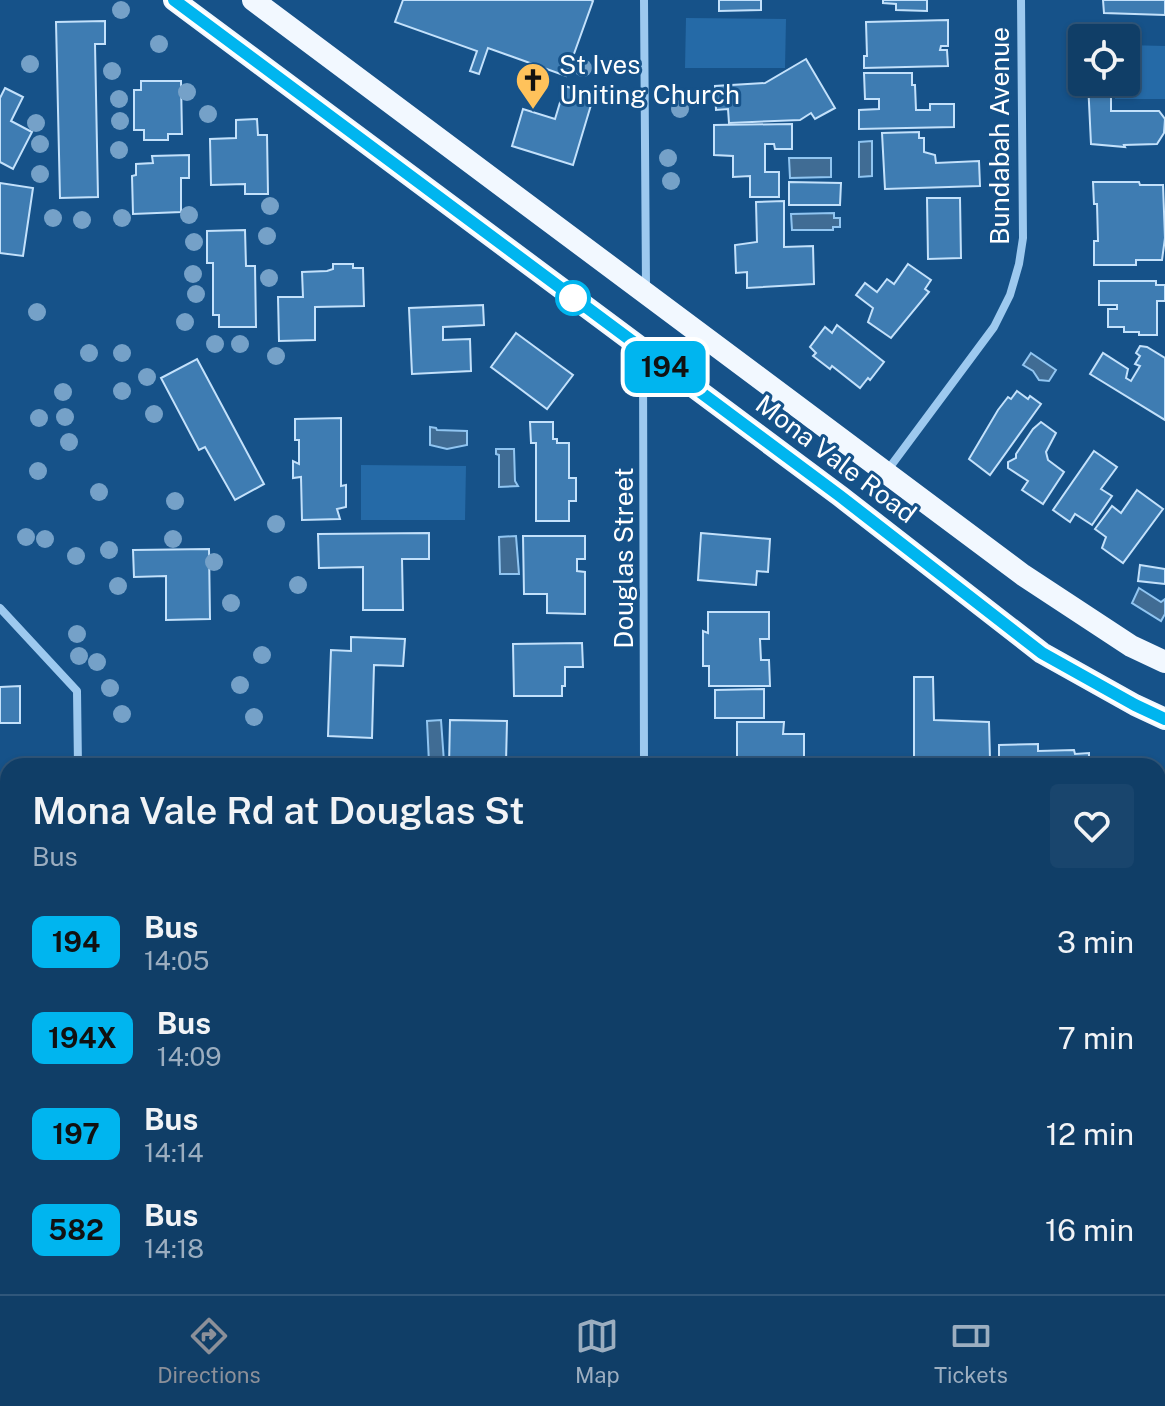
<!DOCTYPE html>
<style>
:root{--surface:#103e67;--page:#19456d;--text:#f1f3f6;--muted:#9caec0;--line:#30577b;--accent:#8c9099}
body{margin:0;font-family:"Public Sans",sans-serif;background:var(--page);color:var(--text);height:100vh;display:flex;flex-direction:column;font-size:30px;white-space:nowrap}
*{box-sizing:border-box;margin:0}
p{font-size:26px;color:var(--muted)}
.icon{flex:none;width:44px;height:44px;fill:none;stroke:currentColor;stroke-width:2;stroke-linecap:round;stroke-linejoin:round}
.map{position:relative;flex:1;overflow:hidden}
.panel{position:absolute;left:0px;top:758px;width:1166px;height:536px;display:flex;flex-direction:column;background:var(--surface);border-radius:24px 24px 0 0;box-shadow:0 2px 6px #0004,0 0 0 2px var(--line)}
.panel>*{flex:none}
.badge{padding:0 16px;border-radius:12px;font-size:28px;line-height:52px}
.fabs{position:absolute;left:1068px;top:24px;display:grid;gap:16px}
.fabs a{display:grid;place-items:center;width:72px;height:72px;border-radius:8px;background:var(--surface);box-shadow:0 2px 6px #0004,0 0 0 2px var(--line);font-size:40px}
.map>.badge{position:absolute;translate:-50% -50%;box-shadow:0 0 0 4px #fff}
.round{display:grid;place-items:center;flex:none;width:84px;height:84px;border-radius:8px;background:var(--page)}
.headline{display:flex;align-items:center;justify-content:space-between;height:136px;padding:0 32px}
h1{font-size:38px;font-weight:600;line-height:60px}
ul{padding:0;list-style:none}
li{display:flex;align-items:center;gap:24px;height:96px;padding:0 32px}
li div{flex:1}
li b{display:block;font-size:30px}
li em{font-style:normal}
li .badge{min-width:88px;font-weight:700;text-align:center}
.tabs{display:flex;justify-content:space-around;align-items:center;height:112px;border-top:2px solid var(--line);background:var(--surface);font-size:22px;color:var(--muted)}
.tabs a{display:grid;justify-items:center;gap:4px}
.tabs .current{color:var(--accent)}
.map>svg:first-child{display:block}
</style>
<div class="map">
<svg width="1165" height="1294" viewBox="0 0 1165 1294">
<rect width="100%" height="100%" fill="#165289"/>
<g fill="#256aa7">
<polygon points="686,18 786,19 785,68 685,68"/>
<polygon points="1126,45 1165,46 1165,99 1115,99 1115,82 1126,82"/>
<polygon points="361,465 466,466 465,520 361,520"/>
</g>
<g fill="#406c94" stroke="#90c5f1" stroke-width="2">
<polygon points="872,141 872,176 859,177 859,142"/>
<polygon points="789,158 831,158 831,177 790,178"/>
<polygon points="834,213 834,218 840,218 840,227 833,227 833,230 792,230 791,214"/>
<polygon points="1031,353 1056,370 1049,381 1039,380 1033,371 1023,365"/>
<polygon points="430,427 436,428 437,430 467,431 467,445 447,449 430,445"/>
<polygon points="496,449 514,449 515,481 518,486 499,487 499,455 496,454"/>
<polygon points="516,536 519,574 500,574 499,537"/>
<polygon points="1139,588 1161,602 1165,599 1165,614 1161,621 1132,603"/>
<polygon points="441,720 444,762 429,763 427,721"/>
</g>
<g fill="#3e7cb2" stroke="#c3e1fb" stroke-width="2">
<polygon points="403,0 591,0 593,1 566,76 488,48 479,74 470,71 477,51 395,22"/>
<polygon points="719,0 761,0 761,10 719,11"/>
<polygon points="883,0 927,0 927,11 896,10 896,4 883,3"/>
<polygon points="1103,0 1165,0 1165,15 1104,13"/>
<polygon points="948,20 948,46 941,46 940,50 947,50 948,66 864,68 864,56 867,56 866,22"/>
<polygon points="105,21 105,44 95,44 98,197 60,198 56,22"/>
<polygon points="806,59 835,108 815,119 811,113 800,120 729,123 728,109 716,110 715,86 765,83"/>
<polygon points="864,73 912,73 912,85 915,85 916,110 930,110 930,104 954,104 954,127 859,129 859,110 879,109 879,99 865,99"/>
<polygon points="141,81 181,81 182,134 168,134 168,140 144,140 144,130 134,130 134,90 141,90"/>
<polygon points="1088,82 1111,82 1111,111 1159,111 1165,119 1164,133 1157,144 1124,145 1125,147 1091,144"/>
<polygon points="565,86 594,95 573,165 512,146 523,109 555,119"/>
<polygon points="5,88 23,97 11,121 32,132 13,169 0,162 0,98"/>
<polygon points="257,119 258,135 267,135 268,194 245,194 245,184 211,185 210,139 236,138 236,120"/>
<polygon points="792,124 792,149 775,149 774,144 765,144 765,172 779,172 779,197 750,197 750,176 733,177 733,156 714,155 714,125"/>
<polygon points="919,132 919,138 924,138 924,152 935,155 936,163 979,161 980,186 885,189 882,133"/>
<polygon points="189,155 189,178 181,178 181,212 133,214 132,176 136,175 136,164 153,163 152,156"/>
<polygon points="789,182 841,183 840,205 789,205"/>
<polygon points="1093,182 1139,182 1140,185 1163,185 1165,238 1162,260 1136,260 1136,265 1094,265 1094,241 1098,241 1097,204 1094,204"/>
<polygon points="0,183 33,188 23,256 0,253"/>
<polygon points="927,198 960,198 961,258 928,259"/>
<polygon points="784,201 784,247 813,246 814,284 747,288 747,272 736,273 735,245 757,242 756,202"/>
<polygon points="245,230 246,266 255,266 256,327 219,327 219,315 213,315 213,263 207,263 207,231"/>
<polygon points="333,264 353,264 353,268 363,268 364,306 315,307 315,340 279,341 278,297 303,297 302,272 327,271 333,269"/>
<polygon points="908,264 931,280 925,289 929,292 891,338 868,322 873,308 856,295 865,283 877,292 887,279 894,284"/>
<polygon points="1099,281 1156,281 1156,285 1165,285 1165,301 1157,301 1157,335 1139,335 1139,332 1124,332 1124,327 1108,327 1108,309 1117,309 1117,305 1099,305"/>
<polygon points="483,305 484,325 443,327 443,340 470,339 471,371 412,374 409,308"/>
<polygon points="837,325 884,362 870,380 868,378 860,388 832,366 830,369 813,356 816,353 810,347 825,327 832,333"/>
<polygon points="516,333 573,375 547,409 491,367"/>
<polygon points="1140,346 1147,347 1165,358 1165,420 1090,374 1103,353 1128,369 1126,378 1131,381 1140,366 1135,364 1140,356 1136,353"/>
<polygon points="197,359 264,484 235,500 205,447 199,450 161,378"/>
<polygon points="1017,391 1028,399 1030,396 1041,404 990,475 969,459 998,410 1008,397 1011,399"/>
<polygon points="341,418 341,486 346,485 346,507 337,509 340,519 302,520 301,477 293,478 293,461 299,464 299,440 295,440 295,419"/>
<polygon points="530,422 553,422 553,439 557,439 557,443 569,443 569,478 576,478 576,501 569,501 569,521 536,521 536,443 531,443"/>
<polygon points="1041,422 1056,433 1046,452 1048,460 1064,472 1043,504 1022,490 1028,481 1008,468 1008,462 1016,458 1016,454 1033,429"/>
<polygon points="1094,451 1117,467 1101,489 1112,496 1092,525 1075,514 1070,522 1053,510"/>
<polygon points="1137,490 1163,509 1123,563 1102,548 1106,537 1095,529 1112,506 1121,513"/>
<polygon points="429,533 429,559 402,559 403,610 363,610 363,567 319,568 318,534"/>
<polygon points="701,533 770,539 768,572 757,571 756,585 698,580"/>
<polygon points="523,536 585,536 585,559 577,559 577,571 585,572 585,614 547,613 547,594 524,594"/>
<polygon points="209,549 210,619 166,620 166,576 134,577 133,550"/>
<polygon points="1140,565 1165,569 1165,584 1138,581"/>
<polygon points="708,612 769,612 769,639 760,639 761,660 769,660 770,686 709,686 709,666 703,666 703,631 708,633"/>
<polygon points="351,637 405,639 403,666 374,665 372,738 328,736 331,650 351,651"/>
<polygon points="582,643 583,667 565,667 565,686 562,686 562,696 514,696 513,644"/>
<polygon points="914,677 933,677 934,720 989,722 990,759 947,763 947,758 914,758"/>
<polygon points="20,686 20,723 0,723 0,687"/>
<polygon points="764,689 764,718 715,718 715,690"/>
<polygon points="450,720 507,721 506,763 513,764 513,766 449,766"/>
<polygon points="737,722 784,722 783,734 804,734 804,766 737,766"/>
<polygon points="1038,744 1038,751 1074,750 1075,754 1089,753 1089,766 995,766 994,760 999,760 999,745"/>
<polygon points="1165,791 1165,843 1158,839 1158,795 1162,797"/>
<polygon points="1163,922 1165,1009 1158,1009 1158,927 1163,926"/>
<polygon points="736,1286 796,1286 796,1287 736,1289"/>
</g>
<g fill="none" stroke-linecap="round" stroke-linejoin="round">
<g stroke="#9dc9ef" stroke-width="8">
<polyline points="644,0 646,287"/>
<polyline points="643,356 644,766"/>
<polyline points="887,471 994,327 1010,295 1019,264 1023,238 1021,0"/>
<polyline points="0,608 77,691 78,766"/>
<polyline points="0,796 8,796"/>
<polyline points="1158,1115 1165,1115"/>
<polyline points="0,1181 8,1181"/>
<polyline points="87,1286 87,1294"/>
<polyline points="653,1286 653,1294"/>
<polyline points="1025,1286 1026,1294"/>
</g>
<g stroke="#f2f8ff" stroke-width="22">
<polyline points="174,0 840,496 1042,653 1135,705 1165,719"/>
<polyline points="253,0 1023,575 1131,646 1165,662"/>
</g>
</g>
<g fill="#75a1c8">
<circle cx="121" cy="10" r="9"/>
<circle cx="159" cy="44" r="9"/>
<circle cx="30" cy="64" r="9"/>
<circle cx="583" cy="68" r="9"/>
<circle cx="112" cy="71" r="9"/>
<circle cx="187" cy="92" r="9"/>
<circle cx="119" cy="99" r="9"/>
<circle cx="680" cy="109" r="9"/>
<circle cx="208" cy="114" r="9"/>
<circle cx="120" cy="121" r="9"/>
<circle cx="36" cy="123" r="9"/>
<circle cx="40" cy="144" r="9"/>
<circle cx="119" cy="150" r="9"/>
<circle cx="668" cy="158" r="9"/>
<circle cx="40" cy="174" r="9"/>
<circle cx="671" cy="181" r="9"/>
<circle cx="270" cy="206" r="9"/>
<circle cx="189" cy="215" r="9"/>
<circle cx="53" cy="218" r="9"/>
<circle cx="122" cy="218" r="9"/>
<circle cx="82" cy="220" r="9"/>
<circle cx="267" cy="236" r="9"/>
<circle cx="194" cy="242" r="9"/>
<circle cx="193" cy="274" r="9"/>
<circle cx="269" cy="278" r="9"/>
<circle cx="196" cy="294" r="9"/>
<circle cx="37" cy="312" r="9"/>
<circle cx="185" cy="322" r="9"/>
<circle cx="215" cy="344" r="9"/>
<circle cx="240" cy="344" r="9"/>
<circle cx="89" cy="353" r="9"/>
<circle cx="122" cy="353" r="9"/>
<circle cx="276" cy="356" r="9"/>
<circle cx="147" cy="377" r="9"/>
<circle cx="122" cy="391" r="9"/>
<circle cx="63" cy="392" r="9"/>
<circle cx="154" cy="414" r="9"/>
<circle cx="65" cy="417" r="9"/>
<circle cx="39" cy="418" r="9"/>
<circle cx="69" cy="442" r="9"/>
<circle cx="38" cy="471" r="9"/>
<circle cx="99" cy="492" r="9"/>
<circle cx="175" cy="501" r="9"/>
<circle cx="276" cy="524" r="9"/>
<circle cx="26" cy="537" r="9"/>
<circle cx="45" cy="539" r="9"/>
<circle cx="173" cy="539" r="9"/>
<circle cx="109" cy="550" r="9"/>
<circle cx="76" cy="556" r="9"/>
<circle cx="214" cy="562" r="9"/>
<circle cx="298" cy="585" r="9"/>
<circle cx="118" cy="586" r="9"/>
<circle cx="231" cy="603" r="9"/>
<circle cx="77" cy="634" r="9"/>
<circle cx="262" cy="655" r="9"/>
<circle cx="79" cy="656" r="9"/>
<circle cx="97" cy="662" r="9"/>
<circle cx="240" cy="685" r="9"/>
<circle cx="110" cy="688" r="9"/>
<circle cx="122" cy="714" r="9"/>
<circle cx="254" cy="717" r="9"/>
</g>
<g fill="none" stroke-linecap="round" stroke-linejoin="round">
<g stroke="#fff" stroke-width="18">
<polyline id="line" points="174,0 840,496 1042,653 1135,705 1165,719"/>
</g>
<use href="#line" stroke="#00b5ef" stroke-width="12"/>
</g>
<defs>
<g id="church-pin" transform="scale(1.8)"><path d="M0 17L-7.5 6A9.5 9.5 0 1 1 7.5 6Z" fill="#ffc25b" stroke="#165289"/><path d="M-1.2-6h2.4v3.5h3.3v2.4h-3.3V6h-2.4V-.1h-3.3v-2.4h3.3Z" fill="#111"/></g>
</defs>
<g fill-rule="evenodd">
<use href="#church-pin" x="533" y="80"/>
</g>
<circle fill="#fff" stroke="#00b5ef" stroke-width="4" cx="573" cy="298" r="16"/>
<g text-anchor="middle" stroke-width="6" stroke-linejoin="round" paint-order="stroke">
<g font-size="26" fill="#fff" stroke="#165289" text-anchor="start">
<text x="559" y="74">St Ives<tspan x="559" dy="30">Uniting Church</tspan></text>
</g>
<g font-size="26" fill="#fff" stroke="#165289">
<text transform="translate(1000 136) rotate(-90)" y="9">Bundabah Avenue</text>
<text transform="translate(836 459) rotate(37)" y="9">Mona Vale Road</text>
<text transform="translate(624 558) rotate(-90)" y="9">Douglas Street</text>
</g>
</g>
</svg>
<div class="fabs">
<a><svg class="icon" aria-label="locate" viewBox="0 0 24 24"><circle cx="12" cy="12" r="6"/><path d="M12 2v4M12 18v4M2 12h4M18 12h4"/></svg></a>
</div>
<b class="badge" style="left:665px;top:367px;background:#00b5ef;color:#111">194</b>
<section class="panel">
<div class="headline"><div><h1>Mona Vale Rd at Douglas St</h1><p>Bus</p></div><a class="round"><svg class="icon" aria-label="heart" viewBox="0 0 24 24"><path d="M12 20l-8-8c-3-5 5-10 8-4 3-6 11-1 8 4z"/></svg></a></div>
<ul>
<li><span class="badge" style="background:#00b5ef;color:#111">194</span><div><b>Bus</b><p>14:05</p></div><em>3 min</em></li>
<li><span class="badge" style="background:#00b5ef;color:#111">194X</span><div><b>Bus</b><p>14:09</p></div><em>7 min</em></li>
<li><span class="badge" style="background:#00b5ef;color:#111">197</span><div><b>Bus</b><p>14:14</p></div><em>12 min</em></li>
<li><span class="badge" style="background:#00b5ef;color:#111">582</span><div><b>Bus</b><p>14:18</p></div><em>16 min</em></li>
</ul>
</section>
</div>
<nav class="tabs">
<a class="current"><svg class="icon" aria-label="directions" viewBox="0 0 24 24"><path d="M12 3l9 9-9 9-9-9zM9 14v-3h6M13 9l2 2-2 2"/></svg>Directions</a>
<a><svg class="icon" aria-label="map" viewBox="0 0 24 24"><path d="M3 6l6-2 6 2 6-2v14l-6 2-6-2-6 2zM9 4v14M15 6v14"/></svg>Map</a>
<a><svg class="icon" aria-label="tickets" viewBox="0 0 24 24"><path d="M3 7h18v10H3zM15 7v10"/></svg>Tickets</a>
</nav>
